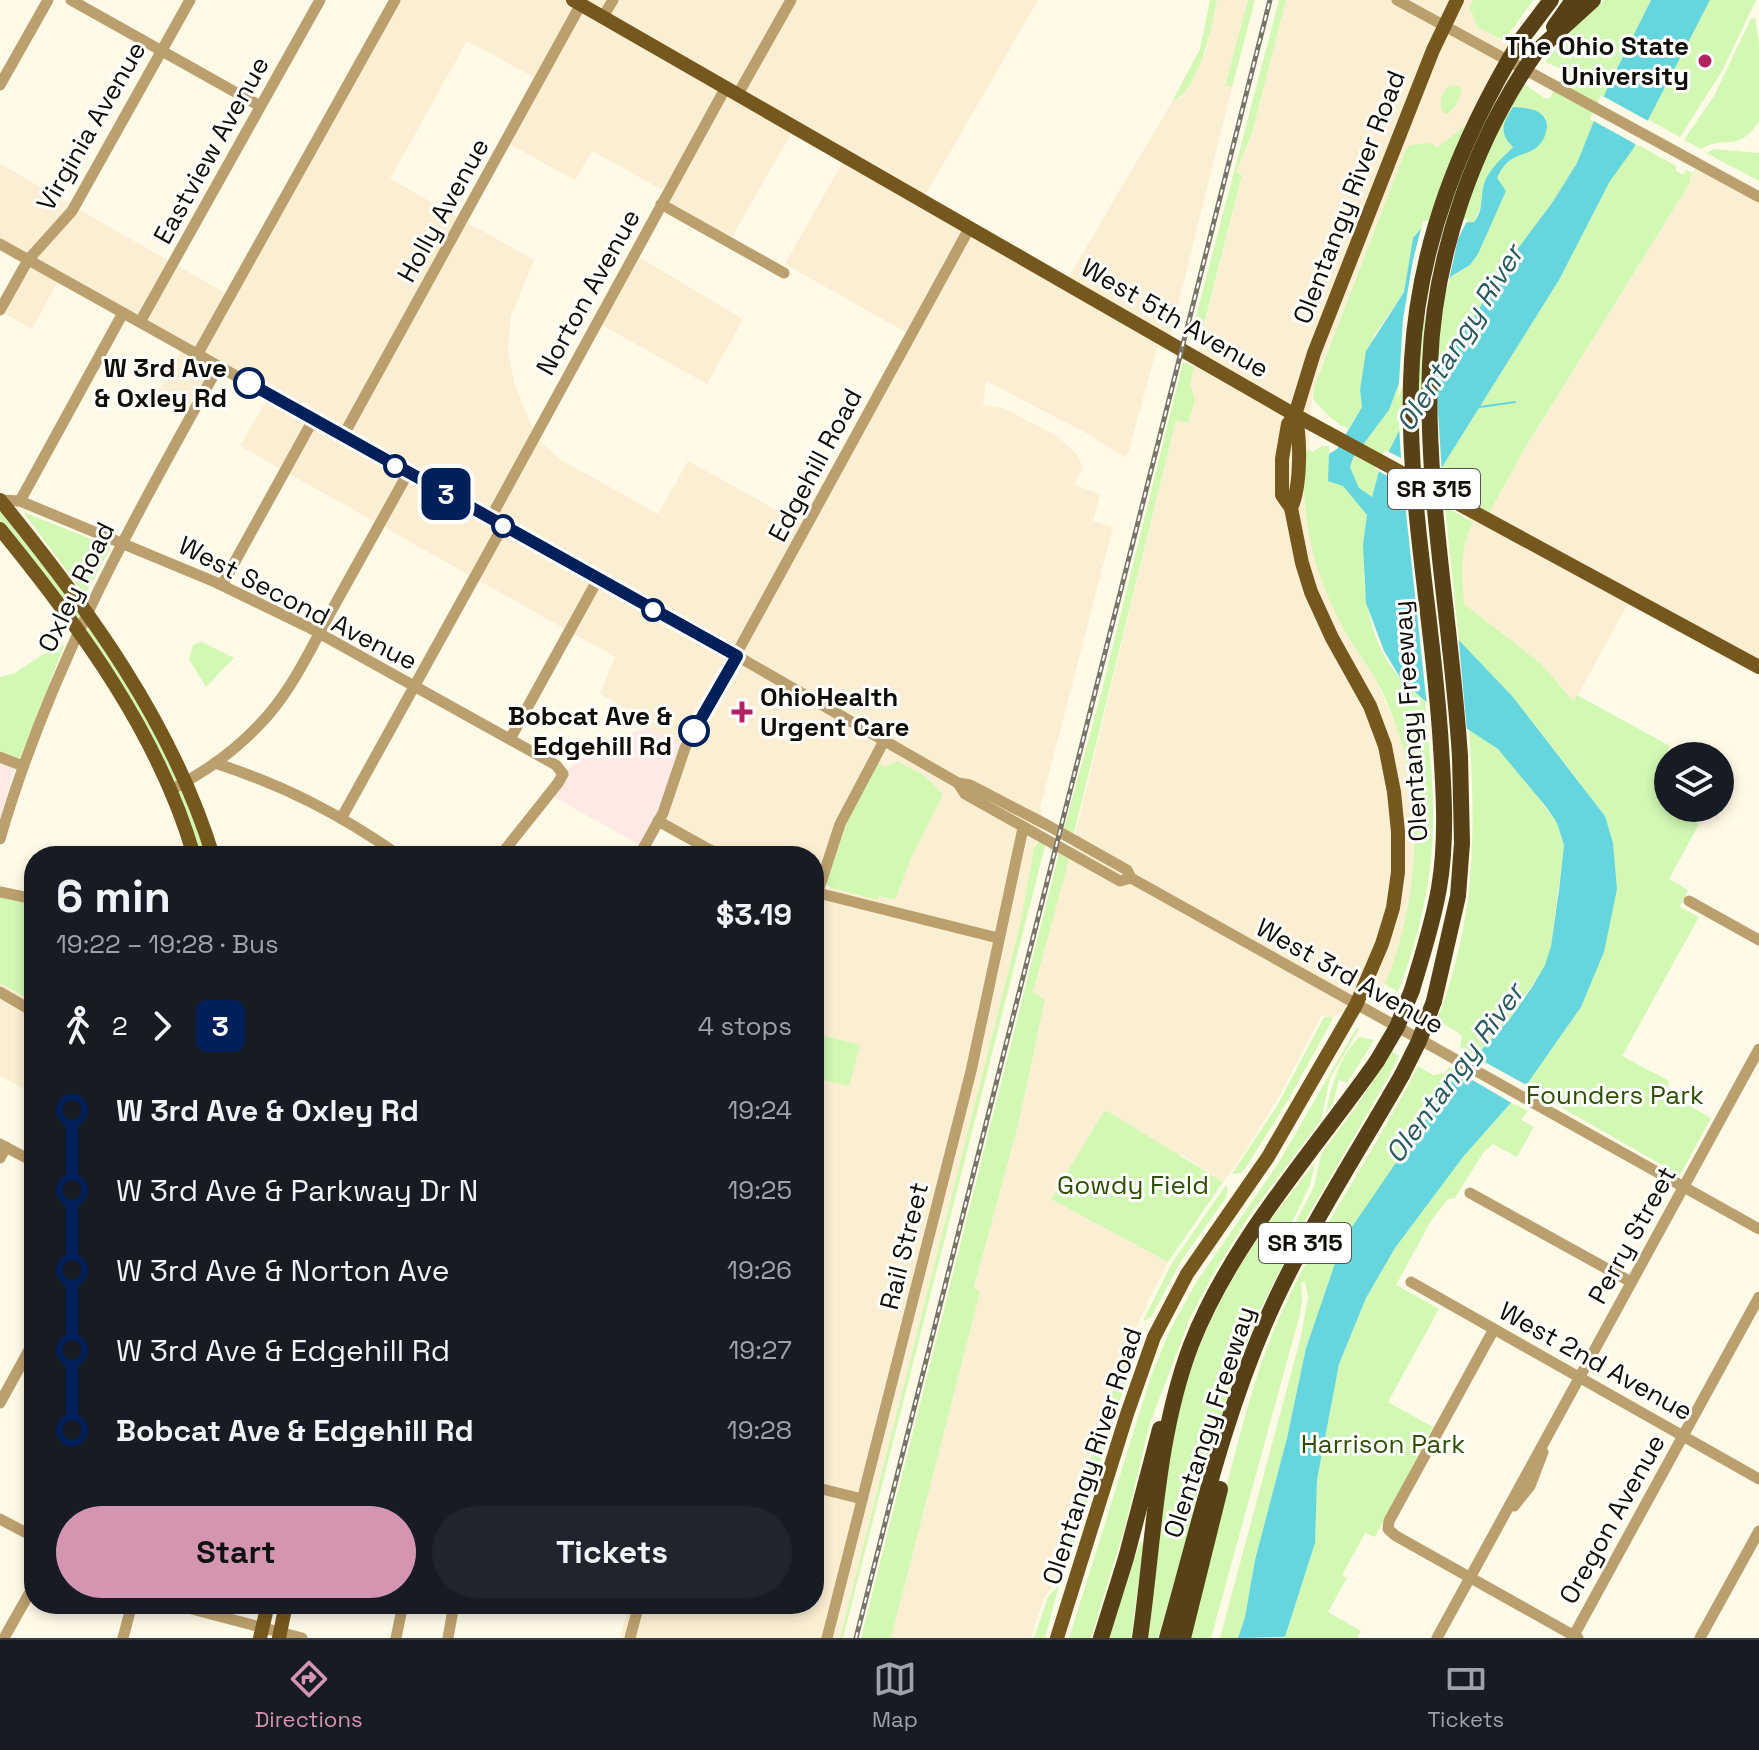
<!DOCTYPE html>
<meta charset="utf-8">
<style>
:root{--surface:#171b24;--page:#20242c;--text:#f1f3f6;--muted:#9ea1a6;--line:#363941;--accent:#d495b1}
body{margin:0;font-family:"Space Grotesk",sans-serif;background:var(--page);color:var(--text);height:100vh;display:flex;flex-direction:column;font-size:30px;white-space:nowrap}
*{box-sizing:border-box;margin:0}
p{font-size:26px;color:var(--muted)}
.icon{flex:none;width:44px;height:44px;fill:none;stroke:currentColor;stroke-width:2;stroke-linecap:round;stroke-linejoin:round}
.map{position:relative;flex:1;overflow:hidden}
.panel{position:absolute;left:24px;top:846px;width:800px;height:768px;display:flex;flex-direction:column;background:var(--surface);border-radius:32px;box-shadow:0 4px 12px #0003}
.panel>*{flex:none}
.badge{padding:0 16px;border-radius:12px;font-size:28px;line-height:52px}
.fabs{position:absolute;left:1654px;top:742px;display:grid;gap:16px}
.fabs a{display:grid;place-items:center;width:80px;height:80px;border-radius:50%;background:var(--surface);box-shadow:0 4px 12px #0003;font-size:40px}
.map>.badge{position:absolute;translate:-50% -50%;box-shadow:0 0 0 4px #fff}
.legs{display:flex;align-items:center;gap:12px;height:88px;padding:0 32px;font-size:26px}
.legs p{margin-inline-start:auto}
.summary{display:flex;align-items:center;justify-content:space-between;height:136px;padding:0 32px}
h1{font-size:44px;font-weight:700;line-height:60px}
.primary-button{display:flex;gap:16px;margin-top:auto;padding:16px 32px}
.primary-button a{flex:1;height:92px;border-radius:48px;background:var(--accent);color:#111;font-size:32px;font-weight:700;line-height:92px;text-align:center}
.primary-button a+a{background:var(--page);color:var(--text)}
ul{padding:0 32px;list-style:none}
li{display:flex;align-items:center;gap:28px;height:80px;font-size:30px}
li i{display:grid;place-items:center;width:12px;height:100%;margin:0 10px;background:currentColor}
li i::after{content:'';width:20px;height:20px;margin:-10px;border:6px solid;border-radius:50%;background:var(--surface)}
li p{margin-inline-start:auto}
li:first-child i{background:linear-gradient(#0000 50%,currentColor 0)}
li:last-child i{background:linear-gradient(currentColor 50%,#0000 0)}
.tab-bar{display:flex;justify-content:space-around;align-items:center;height:112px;border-top:2px solid var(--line);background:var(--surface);font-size:22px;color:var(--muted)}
.tab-bar a{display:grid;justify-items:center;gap:4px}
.tab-bar .current{color:var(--accent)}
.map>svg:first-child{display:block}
</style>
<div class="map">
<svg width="1759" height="1638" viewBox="0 0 1759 1638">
<rect width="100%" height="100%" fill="#fff9e7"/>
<g fill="#faefd2" fill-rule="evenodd">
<path d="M394,0H1038L923,199L1067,280L1172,102L1180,98L1206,51L1217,0H1248L1225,84L1232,87L1167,350L1157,347L1128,454L1123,457L1090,435L986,381L983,405L1003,408L1057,436L1076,454L1083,467L1074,485L1100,494L1093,521L1113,527L1040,808L1043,818L1034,848L1020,925L840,1638H620L629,1604H814V895L831,888L876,900L878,896L895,900L911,858L942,794L896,764L814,887V856H711L659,823L649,727L643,728L639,716L600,694L615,657L240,446L267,399L221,371L194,420L155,398L183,348L60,277L32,329L0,311L28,259L0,243V164L230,296ZM467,41L541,81L508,143L575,180L592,151L670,194L667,202L731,238L792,132L844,160L785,264L907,333L800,523L688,461L658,514L561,460L543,444L529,421L514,382L508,349L511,316L534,260L390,179Z"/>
<polygon points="1286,0 1473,0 1471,6 1477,27 1534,58 1521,82 1455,136 1437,148 1410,145 1406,149 1320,369 1312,394 1309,449 1306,452 1305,516 1325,590 1345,632 1374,676 1398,730 1412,788 1415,830 1413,883 1407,918 1399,949 1385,984 1356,1005 1333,1017 1321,1016 1280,1095 1245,1152 1223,1182 1182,1155 1051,1199 1168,1262 1149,1299 1110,1387 1059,1553 1060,1567 1056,1583 1044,1598 1031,1638 891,1638 980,1292 974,1287 1018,1125 1045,1001 1033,992 1039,965 1069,859 1176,420 1188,423 1195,400 1190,383 1242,176 1236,172 1252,133"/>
<polygon points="1698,164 1759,197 1759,667 1631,598 1574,702 1562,688 1455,600 1467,520 1475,505 1488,513 1491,509 1497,494 1691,181 1689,180"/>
<polygon points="637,256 743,319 707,384 600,324"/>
<polygon points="0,983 34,1002 34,1094 0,1076"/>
</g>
<g fill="#ffe9e5">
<polygon points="649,727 686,746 644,847 548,794 563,774 580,760 622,736"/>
<polygon points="0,760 14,768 0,822"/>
</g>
<g fill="#d2f8b4">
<path d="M1210,0H1217C1211,29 1200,88 1172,102L1200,49Z"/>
<polygon points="1248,0 1255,0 1232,87 1225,85"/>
<polygon points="1279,0 1286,0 1252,133 1236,172 1242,175 1199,344 1190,339"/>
<polygon points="1473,0 1533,0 1504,41 1477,27 1472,12 1469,11"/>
<path d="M1604,0H1651L1606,91L1577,163L1552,203L1519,247L1398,433L1379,471L1372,498L1359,488L1350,467L1353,458L1389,410L1429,303L1453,276L1470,265L1478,254L1506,191L1496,178C1501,169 1508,159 1518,154C1538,143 1548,145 1546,117L1505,154L1483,188L1484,200L1474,222L1425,225L1413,238L1404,292L1374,336L1360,390L1362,407L1348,429C1328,418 1327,414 1313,399L1314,387L1406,149L1410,145L1432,143L1437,148L1521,82L1546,99L1550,98L1563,74L1562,69L1545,62L1577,24Z"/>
<polygon points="1710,0 1756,0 1722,71 1680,137 1647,119"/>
<path d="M1755,18L1759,44V121C1738,154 1726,134 1701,149L1684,140L1714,96L1751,19Z"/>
<path d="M1451,85L1458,86L1462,90L1456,105L1448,114L1443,113C1438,104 1441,90 1451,85Z"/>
<polygon points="1635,143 1676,166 1676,171 1683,175 1686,170 1693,173 1689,179 1691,181 1522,453 1489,513 1434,480 1559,280 1610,181"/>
<polygon points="1715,149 1759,153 1759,181 1706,153"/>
<polygon points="1183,362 1194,367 1190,384 1195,400 1188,423 1176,420 1073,837 1063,832 1102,690"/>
<path d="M1322,446H1329V480L1343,486L1367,515C1360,570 1362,637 1402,680C1409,688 1418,694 1425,701C1428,737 1433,775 1433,812C1434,874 1420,934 1398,992L1385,984C1422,894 1426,791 1386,700C1376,676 1359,655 1346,633C1315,578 1298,514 1306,452L1309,449L1312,452Z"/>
<polygon points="0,500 145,703 213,856 194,856 143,735 0,529"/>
<path d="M1445,507L1473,522C1459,549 1462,575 1464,604L1540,663L1573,701L1577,695L1670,746L1656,773L1668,780V790L1661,803L1699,824L1669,879L1688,890L1680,907L1699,917L1622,1056L1669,1081L1667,1093L1711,1118L1680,1175L1525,1087L1581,1007L1617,889L1613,843L1605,816L1560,757L1513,697L1459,641Z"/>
<polygon points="23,512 111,547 85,595"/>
<polygon points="202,642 234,658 206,687 189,659 193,645"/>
<polygon points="59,644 64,646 20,759 0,751 0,677 15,673"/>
<path d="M1469,728L1498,749L1514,765L1557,823L1564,845L1551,946L1546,964L1509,1020L1476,1056L1460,1047L1462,1037L1459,1033L1437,1020C1476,919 1476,834 1469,728Z"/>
<polygon points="897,761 923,775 943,794 911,858 895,900 879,896 877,900 831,888 826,883 848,819 877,762 885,767"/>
<polygon points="1038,842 1046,842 843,1638 840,1638 1020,925 1034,848"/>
<polygon points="1059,853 1069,859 1033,992 1045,1000 1018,1125 974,1287 980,1292 891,1638 861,1638"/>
<polygon points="0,897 34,904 34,1002 0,983"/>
<polygon points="1324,1017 1333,1017 1331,1022 1287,1102 1244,1170 1241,1173 1232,1174 1277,1106"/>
<polygon points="1357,1027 1359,1029 1330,1078 1321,1120 1249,1216 1212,1276 1190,1318 1150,1423 1125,1527 1091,1638 1069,1638 1152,1373 1170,1330 1197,1281 1279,1162"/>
<polygon points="814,1033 860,1045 849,1086 819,1079 814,1099"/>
<path d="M1360,1037L1374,1040L1347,1083L1339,1080L1333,1103L1326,1113C1330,1090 1341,1052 1360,1037Z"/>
<polygon points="1391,1052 1399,1056 1388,1078 1294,1240 1294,1225 1314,1187 1321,1154 1356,1107"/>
<path d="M1418,1066L1433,1075L1444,1073L1449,1067L1460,1073L1343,1240L1306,1348L1287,1438L1255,1560L1245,1617L1238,1638H1220L1301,1336L1308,1297L1305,1281L1301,1282L1302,1301L1300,1314L1211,1638H1190C1203,1578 1218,1520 1233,1461C1247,1408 1261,1355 1285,1305C1323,1223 1377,1148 1418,1066Z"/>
<polygon points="1512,1102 1528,1111 1521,1120 1534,1127 1517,1157 1493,1144 1483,1153 1455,1198 1448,1199 1431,1221 1396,1285 1439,1309 1388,1402 1433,1427 1375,1537 1365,1533 1342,1575 1347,1578 1328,1612 1361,1631 1357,1638 1285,1638 1315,1543 1317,1480 1339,1364 1366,1298 1395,1248 1463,1157"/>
<polygon points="1107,1111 1223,1182 1168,1262 1051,1199 1103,1113"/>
<path d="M1315,1163L1310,1185L1289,1228L1283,1231L1284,1236L1290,1242L1295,1241L1261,1308L1236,1372L1158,1638H1148C1159,1539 1163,1431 1203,1338C1230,1273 1271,1217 1315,1163Z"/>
<polygon points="1226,1185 1228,1190 1225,1199 1181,1261 1151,1317 1143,1321 1172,1263"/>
<polygon points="1137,1336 1138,1345 1069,1560 1064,1567 1061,1553 1105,1412 1122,1366"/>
<polygon points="1140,1542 1144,1543 1131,1638 1108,1638"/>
<polygon points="1059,1585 1045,1638 1034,1638 1048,1597"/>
</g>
<path fill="#65d6dd" d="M1651,0H1710L1633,149L1610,181L1559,280L1434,480L1424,501L1430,610L1513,697L1605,816L1613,843L1617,889L1604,952L1581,1007L1525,1087L1463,1157L1395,1248L1366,1298L1339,1364L1317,1480L1315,1543L1285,1637L1238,1638L1245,1617L1255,1560L1287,1438L1306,1348L1343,1240L1450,1084L1509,1020L1532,987L1545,965L1551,946L1559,890L1564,845L1557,823L1547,808L1498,749L1425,701L1401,679L1384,651L1366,603L1363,545L1367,515L1343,486L1328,481L1329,454L1337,449L1362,407L1360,390L1366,351L1404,292L1413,238L1424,225L1474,222C1484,210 1480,198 1484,184C1488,170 1503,157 1513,147C1498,132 1503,123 1513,107C1527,108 1547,109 1547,127C1546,133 1544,140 1540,144C1527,159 1510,149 1497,178L1506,191L1478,254L1470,265L1452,276L1429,303L1389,410L1353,458L1350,467L1359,488L1372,497L1379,471L1398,433L1519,247L1552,203L1577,163L1606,91Z"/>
<g fill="#fff9e7">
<polygon points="1601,95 1650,122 1639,146 1590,119"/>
<polygon points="1468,219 1458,239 1447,289 1425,317 1398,399 1403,319 1413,260 1423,221"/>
<polygon points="1438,366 1437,395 1442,475 1428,502 1424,534 1434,608 1458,633 1467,731 1427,706 1403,485 1375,469 1385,450 1401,458 1399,425"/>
<polygon points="1472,1055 1530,1087 1515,1105 1457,1071"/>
</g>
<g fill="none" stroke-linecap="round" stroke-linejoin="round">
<polyline stroke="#65d6dd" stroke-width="2" points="1480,407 1515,402"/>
<g stroke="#bb9f6e" stroke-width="11">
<polyline points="71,0 260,106"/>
<polyline points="1397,0 1759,197"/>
<polyline points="603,17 613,0"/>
<polyline points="0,85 48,0"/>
<polyline points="738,94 791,0"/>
<polyline points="661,204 784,273"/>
<polyline points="0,244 737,656 958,783 970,785 1047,825 1127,870 1131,878 1759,1229"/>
<polyline points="0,310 28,260 72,211 190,0"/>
<polyline points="140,322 320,0"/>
<polyline points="197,355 395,0"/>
<polyline points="343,436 581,4"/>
<polyline points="0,500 20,501 215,582 308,627 556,765 563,774 558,783 500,856"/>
<polyline points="20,501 123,313"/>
<polyline points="490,519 726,87"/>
<polyline points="222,585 313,420"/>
<polyline points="510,739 598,579"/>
<polyline points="0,757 23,766"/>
<path d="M215,763C285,786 340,814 400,856"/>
<polyline points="958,783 965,794 1120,881 1131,878"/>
<path d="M171,790C203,773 235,751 259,725C289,695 308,654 328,617C355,569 381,521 408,473"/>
<polyline points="342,817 503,526"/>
<polyline points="658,821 721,856"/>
<path d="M0,839C50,666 132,523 218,367"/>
<polyline points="639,856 663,813 685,748 698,724 970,227"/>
<polyline points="0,892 34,899"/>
<polyline points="814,892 998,938"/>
<polyline points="1689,901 1759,940"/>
<polyline points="814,904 840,824 885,739"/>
<polyline points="0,992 34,1012"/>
<polyline points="0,1144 34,1162"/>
<polyline points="0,1158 6,1147"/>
<polyline points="1470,1193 1631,1282"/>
<polyline points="1411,1282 1759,1479"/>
<polyline points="1494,1329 1389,1521 1388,1529 1396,1536 1578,1638"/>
<polyline points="0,1403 34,1341"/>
<polyline points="814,1487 862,1499"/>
<polyline points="1514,1506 1530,1486 1543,1452"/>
<polyline points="0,1519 34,1537"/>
<polyline points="173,1604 302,1638"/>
<polyline points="1574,1635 1759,1297"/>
<polyline points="4,1638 34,1585"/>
<polyline points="123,1638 132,1604"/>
<polyline points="396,1638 403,1604"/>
<polyline points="448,1638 454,1604"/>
<polyline points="630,1638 639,1604"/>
<polyline points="827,1638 971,1071 1023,828"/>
<polyline points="1437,1638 1759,1049"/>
<polyline points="1700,1638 1759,1531"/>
</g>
<g stroke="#76581e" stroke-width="14">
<polyline points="573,0 1295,415 1759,667"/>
<path d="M0,500C87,607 172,722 213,856"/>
<path d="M1291,508C1301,487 1301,437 1295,415"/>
<path d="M0,529C79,626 159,734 194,856"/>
<polyline points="260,1638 268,1604"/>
<polyline points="279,1638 286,1604"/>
<polyline points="1057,1638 1127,1414 1154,1337 1187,1274 1268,1157 1356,1005 1382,944 1393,908 1398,872 1398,832 1394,792 1385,746 1370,706 1332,638 1311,592 1302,563 1291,508 1282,495 1282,459 1288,424 1295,415 1314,353 1433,50 1457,0"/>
</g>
<g stroke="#584117" stroke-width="16">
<polyline points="1554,27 1573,0"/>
<polyline points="1520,41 1551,0"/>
<polyline points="1537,51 1593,0"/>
<path d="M1412,990C1422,956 1433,923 1439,888C1447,842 1444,794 1441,747"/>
<polyline points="1434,1001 1458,896 1462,843 1460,757"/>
<polyline points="1101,1638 1126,1558 1160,1429"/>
<path d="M1140,1638C1154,1541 1156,1437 1191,1345C1231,1242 1314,1151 1377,1061"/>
<path d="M1167,1638C1198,1530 1223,1417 1269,1314C1306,1231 1357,1154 1402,1075"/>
<polyline points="1183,1638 1220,1489"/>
</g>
<g stroke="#797468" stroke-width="5">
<polyline id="rail" points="856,1638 1270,0"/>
</g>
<use href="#rail" stroke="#fff" stroke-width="2" stroke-dasharray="6" stroke-linecap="butt"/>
<g stroke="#584117" stroke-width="16">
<path d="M1441,747C1434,619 1404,489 1412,360C1419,242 1460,141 1520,41"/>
<path d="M1460,757C1452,626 1425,495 1430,364C1434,255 1474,140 1537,51"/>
<polyline points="1377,1061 1397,1027 1412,990"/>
<polyline points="1402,1075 1419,1041 1434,1001"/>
</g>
</g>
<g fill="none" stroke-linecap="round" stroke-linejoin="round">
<g stroke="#fff" stroke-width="18">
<polyline id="line-1" points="249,383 737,656 694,731"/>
</g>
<use href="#line-1" stroke="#00205b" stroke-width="12"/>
</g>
<g fill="#b0235c" stroke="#fff" stroke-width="3">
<circle cx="1705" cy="61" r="8"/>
<path d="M738 700h8v8h8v8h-8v8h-8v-8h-8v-8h8z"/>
</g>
<g fill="#fff" stroke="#00205b" stroke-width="4">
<circle cx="249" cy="383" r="14"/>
<circle cx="395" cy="466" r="10"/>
<circle cx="503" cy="526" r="10"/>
<circle cx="653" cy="610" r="10"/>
<circle cx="694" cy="731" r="14"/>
</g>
<g text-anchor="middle" stroke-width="6" stroke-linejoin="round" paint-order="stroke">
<g fill="#fff" stroke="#585651" stroke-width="2">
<rect x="1388" y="469" width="92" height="40" rx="6"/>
<rect x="1259" y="1223" width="92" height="40" rx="6"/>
</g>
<g font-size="24" font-weight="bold" fill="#110e07">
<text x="1434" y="497">SR 315</text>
<text x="1305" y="1251">SR 315</text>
</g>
<g font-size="26" font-weight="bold" fill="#110e07" stroke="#fff" text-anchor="end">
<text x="1689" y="55">The Ohio State<tspan x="1689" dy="30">University</tspan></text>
<text x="760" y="706" text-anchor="start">OhioHealth<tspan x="760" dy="30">Urgent Care</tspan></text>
</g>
<g font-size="26" fill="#110e07" stroke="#fff">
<text transform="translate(91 126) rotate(-60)" y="9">Virginia Avenue</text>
<text transform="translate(211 150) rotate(-61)" y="9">Eastview Avenue</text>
<text transform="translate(1349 197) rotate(-69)" y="9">Olentangy River Road</text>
<text transform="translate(443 210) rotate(-61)" y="9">Holly Avenue</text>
<text transform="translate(588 292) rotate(-61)" y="9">Norton Avenue</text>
<text transform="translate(1175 318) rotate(30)" y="9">West 5th Avenue</text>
<text transform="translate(815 465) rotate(-62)" y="9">Edgehill Road</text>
<text transform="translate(76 587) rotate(-64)" y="9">Oxley Road</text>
<text transform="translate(298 603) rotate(27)" y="9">West Second Avenue</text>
<text transform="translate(1410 721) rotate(-94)" y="9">Olentangy Freeway</text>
<text transform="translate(1350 976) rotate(29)" y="9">West 3rd Avenue</text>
<text transform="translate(1632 1235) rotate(-61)" y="9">Perry Street</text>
<text transform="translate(904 1246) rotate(-76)" y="9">Rail Street</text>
<text transform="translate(1596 1361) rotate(29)" y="9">West 2nd Avenue</text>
<text transform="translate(1209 1422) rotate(-72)" y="9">Olentangy Freeway</text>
<text transform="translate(1092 1456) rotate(-72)" y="9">Olentangy River Road</text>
<text transform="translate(1612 1519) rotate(-61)" y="9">Oregon Avenue</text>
</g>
<g font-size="26" font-weight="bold" fill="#110e07" stroke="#fff" text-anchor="end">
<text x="227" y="377">W 3rd Ave<tspan x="227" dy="30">&amp; Oxley Rd</tspan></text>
<text x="672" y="725">Bobcat Ave &amp;<tspan x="672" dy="30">Edgehill Rd</tspan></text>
</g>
<g font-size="26" fill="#2e4f00" stroke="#fff">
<text x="1615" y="1104">Founders Park</text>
<text x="1133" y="1194">Gowdy Field</text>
<text x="1383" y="1453">Harrison Park</text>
</g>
<g font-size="28" font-style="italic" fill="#295b5e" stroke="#fff">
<text transform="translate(1459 338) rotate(-58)" y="10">Olentangy River</text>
<text transform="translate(1454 1073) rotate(-54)" y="10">Olentangy River</text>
</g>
</g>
</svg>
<div class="fabs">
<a><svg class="icon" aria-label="layers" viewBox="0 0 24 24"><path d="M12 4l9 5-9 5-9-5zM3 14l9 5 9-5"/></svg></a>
</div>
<b class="badge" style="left:446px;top:494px;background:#00205b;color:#fff">3</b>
<section class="panel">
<div class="summary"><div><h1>6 min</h1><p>19:22 – 19:28 · Bus</p></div><b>$3.19</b></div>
<div class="legs"><svg class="icon" aria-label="walk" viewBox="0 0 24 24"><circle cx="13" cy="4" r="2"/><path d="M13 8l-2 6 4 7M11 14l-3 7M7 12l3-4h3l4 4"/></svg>2<svg class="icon" aria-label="forward" viewBox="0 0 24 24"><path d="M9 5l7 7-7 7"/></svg><b class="badge" style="background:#00205b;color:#fff">3</b><p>4 stops</p></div>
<ul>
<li><i style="color:#00205b"></i><b>W 3rd Ave &amp; Oxley Rd</b><p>19:24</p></li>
<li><i style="color:#00205b"></i><span>W 3rd Ave &amp; Parkway Dr N</span><p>19:25</p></li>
<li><i style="color:#00205b"></i><span>W 3rd Ave &amp; Norton Ave</span><p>19:26</p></li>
<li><i style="color:#00205b"></i><span>W 3rd Ave &amp; Edgehill Rd</span><p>19:27</p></li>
<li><i style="color:#00205b"></i><b>Bobcat Ave &amp; Edgehill Rd</b><p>19:28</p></li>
</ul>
<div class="primary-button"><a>Start</a><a>Tickets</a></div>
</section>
</div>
<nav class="tab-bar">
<a class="current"><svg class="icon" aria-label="directions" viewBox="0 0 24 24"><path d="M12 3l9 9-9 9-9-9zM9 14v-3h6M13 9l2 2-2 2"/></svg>Directions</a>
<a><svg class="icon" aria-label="map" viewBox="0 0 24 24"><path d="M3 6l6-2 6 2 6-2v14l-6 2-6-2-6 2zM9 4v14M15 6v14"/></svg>Map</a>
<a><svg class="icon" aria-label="tickets" viewBox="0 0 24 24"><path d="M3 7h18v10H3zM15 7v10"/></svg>Tickets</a>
</nav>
